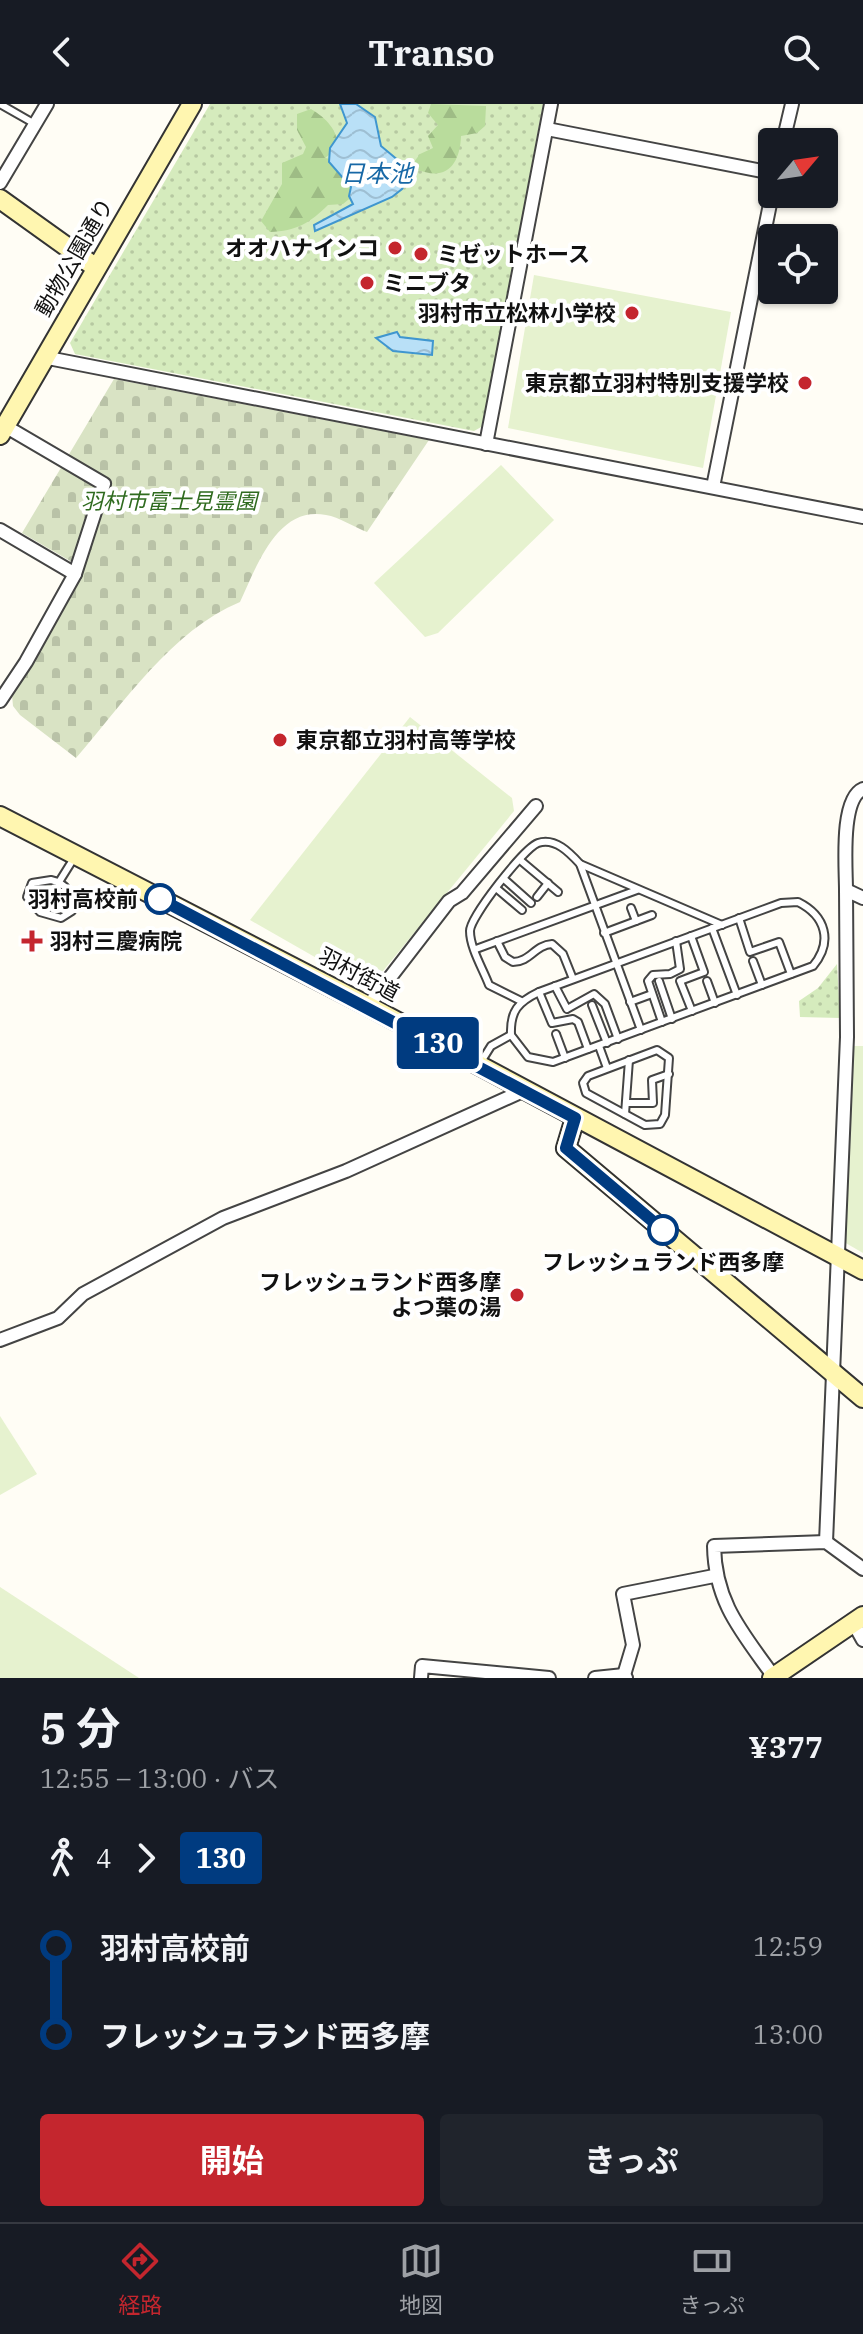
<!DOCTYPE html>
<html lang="ja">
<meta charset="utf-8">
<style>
:root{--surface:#171b24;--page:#20242c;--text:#f1f3f6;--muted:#9ea1a6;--line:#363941;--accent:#c4262e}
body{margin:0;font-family:"IBM Plex Serif","Noto Sans JP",serif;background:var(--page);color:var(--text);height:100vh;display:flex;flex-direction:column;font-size:30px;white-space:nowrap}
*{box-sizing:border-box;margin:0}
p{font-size:26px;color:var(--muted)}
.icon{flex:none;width:44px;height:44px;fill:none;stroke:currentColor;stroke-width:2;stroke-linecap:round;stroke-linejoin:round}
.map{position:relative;height:1574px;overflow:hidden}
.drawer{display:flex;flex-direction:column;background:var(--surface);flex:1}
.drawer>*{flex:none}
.badge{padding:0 16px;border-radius:6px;font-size:28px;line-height:52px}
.needle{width:52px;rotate:61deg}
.fabs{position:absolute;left:758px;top:24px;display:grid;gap:16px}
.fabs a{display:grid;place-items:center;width:80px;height:80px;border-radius:8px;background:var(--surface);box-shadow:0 2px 6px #0004;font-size:40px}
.map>.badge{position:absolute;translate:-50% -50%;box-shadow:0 0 0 4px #fff}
.legs{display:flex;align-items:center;gap:12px;height:88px;padding:0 40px;font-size:26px}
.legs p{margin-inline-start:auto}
.summary{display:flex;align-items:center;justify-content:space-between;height:136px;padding:0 40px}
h1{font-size:44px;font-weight:700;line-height:60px}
.cta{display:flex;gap:16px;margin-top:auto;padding:16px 40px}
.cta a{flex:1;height:92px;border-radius:8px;background:var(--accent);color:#fff;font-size:32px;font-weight:700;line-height:92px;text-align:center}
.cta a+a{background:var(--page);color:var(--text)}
ul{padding:0 40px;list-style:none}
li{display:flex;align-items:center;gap:28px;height:88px;font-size:30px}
li i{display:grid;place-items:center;width:12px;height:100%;margin:0 10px;background:currentColor}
li i::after{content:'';width:20px;height:20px;margin:-10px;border:6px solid;border-radius:50%;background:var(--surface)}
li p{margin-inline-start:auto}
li:first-child i{background:linear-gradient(#0000 50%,currentColor 0)}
li:last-child i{background:linear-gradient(currentColor 50%,#0000 0)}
header{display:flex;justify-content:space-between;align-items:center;height:104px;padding:0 40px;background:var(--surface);font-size:36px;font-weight:700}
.dock{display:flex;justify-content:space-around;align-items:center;height:112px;border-top:2px solid var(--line);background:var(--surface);font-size:22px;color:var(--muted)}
.dock a{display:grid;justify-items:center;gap:4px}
.dock .on{color:var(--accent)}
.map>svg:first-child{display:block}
</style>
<header><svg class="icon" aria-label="back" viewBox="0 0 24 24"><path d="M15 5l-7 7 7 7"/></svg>Transo<svg class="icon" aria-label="search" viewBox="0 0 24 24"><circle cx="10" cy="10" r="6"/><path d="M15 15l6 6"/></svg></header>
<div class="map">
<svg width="863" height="1574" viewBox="0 0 863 1574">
<defs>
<pattern id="green-dots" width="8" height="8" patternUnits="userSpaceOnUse" patternTransform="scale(2)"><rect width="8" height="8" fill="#d5ebbd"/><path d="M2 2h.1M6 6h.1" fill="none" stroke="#b6c8a1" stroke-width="1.8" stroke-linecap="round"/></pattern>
<pattern id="forest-firs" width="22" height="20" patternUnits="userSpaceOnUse" patternTransform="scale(2)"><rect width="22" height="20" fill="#b9dc9c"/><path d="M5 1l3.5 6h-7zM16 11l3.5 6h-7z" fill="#9ebc85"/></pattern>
<pattern id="cemetery-stones" width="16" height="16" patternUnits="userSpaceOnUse" patternTransform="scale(2)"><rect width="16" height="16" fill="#d9e3c4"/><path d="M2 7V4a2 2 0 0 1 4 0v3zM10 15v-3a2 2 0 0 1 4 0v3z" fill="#b9c2a7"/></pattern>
<pattern id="water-waves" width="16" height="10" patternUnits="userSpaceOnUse" patternTransform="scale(2)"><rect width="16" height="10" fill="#b9e0f7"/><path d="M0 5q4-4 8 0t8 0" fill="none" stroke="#9ebfd3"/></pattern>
</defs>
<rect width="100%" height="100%" fill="#fffdf5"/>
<g fill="url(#green-dots)">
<polygon points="210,0 543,0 483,322 474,327 75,250 70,239"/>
<path d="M46,780L62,787L69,799C63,810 53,808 43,804L34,786Z"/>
<polygon points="837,860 840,914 800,913 799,897 818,884"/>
</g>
<g fill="url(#forest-firs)">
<path d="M431,0L486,2L485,22L477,29L461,32C460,61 446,78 416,65L414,58L420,50L433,44L428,32L438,21L428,9Z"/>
<path d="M311,5C326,14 338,26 338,44L325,54L342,57L354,91L343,100L328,101C310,119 296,127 270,128L261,117L282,80V59L303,50L306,43L297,26V10Z"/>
</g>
<path fill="url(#cemetery-stones)" d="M114,275L429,336L367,428C354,423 339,413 326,411C277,401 256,464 240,498C172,526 123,600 76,654L20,611L13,602L12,591L84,465L22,429Z"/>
<g fill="#e6f2cf">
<polygon points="534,171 731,208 703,364 508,324"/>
<polygon points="501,361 554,416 438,529 425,533 374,479"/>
<polygon points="410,613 512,694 514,707 369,884 250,816"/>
<polygon points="854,942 863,942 863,1149 844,1138"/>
<polygon points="0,1312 37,1370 0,1391"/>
<polygon points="0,1483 139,1574 0,1574"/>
</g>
<g fill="url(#water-waves)" stroke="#3f96cf" stroke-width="2">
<polygon points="340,0 356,0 375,13 381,42 411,67 402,85 392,93 315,127 314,121 353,100 349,92 351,83 329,58 330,44 347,19"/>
<polygon points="397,228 400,233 433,237 432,251 393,247 376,234"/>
</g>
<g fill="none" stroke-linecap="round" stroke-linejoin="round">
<g stroke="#444" stroke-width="10">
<g id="lane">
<polyline points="0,0 35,20"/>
<polyline points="520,756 558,788"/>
<polyline points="580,760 722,821"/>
<polyline points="504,775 531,799"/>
<path d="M51,776C66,779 76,792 72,807L61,814L40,808L27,793L32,779Z"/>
<polyline points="59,778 74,754"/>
<polyline points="496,784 522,806"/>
<polyline points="537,793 548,779"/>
<path d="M798,798C826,812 833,838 813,862L553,958L528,953L511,931C510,907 518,898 539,888L781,799Z"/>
<polyline points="631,804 636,817"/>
<polyline points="739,814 750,848 779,838 791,870"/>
<polyline points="712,824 737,891"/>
<polyline points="604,829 652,811"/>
<polyline points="691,832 704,868 680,877 692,907"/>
<path d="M497,837L505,853L513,858C530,858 535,841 552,840L563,850L573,875"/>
<polyline points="476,845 637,786"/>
<polyline points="753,857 762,881"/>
<polyline points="659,877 672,915"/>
<polyline points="707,877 715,899"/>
<polyline points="555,882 567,905 594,890 605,900 618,935"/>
<polyline points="539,888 552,919 573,915 578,918 588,945"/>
<path d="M521,897L489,881C483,865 470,844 470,827C470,813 524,744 538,739C555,733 570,749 580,760L641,926"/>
<polyline points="630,898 652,890"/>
<polyline points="592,901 607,939"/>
<polyline points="662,918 648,877 653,871 670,870 680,865 676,837"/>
<polyline points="556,930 565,954"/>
<polyline points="599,942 607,964"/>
<polygon points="657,946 669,954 665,1011 660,1020 645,1021 586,989 583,979 588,972"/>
<polyline points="481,958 491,942 511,931"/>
<polyline points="626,999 653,999 652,976 669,970"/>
<polyline points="625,1010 629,956"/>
</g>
</g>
<g stroke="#444" stroke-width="16">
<g id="street">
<polyline points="547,25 772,69"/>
<polyline points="783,38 792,0"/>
<polyline points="0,79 47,0"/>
<polyline points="43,253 863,413"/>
<polyline points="486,340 551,0"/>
<polyline points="713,383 772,90"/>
<polyline points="0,426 75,470"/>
<polyline points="0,597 26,558 75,470 104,380 5,322"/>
<path d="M846,786C846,763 840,695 863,685"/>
<polyline points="368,902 449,797 462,789 536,702"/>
<polyline points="0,1236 58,1214 83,1190 223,1114 346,1067 525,986"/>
<polyline points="826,1438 847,933 846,786 863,794"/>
<polyline points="853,1518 863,1536"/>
<polyline points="624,1571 633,1541 623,1490 714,1472"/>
<path d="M774,1573C742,1528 715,1499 714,1442L826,1438L863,1465"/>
<polyline points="421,1574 422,1562 549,1574"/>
<polyline points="595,1574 624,1571 626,1574"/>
</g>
</g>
<g stroke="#333" stroke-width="22">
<g id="secondary">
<polyline points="0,95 95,163"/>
<polyline points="0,331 192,0"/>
<polyline points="0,712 368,902 863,1166"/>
<polyline points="575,1014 566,1044 863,1294"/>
<polyline points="772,1574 863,1512"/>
</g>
</g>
<use href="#lane" stroke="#fff" stroke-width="6"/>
<use href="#street" stroke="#fff" stroke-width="12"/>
<use href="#secondary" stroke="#fff6b0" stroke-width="18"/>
</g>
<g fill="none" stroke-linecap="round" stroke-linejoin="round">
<g stroke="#fff" stroke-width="18">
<polyline id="line-1" points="160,795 575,1014 566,1044 663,1126"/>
</g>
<use href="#line-1" stroke="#003b80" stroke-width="12"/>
</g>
<g fill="#c4262e" stroke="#fff" stroke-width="3">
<circle cx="395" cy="144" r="8"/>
<circle cx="421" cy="150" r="8"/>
<circle cx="367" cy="179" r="8"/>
<circle cx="632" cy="209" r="8"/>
<circle cx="805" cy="279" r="8"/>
<circle cx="280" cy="636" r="8"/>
<path d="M28 825h8v8h8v8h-8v8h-8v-8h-8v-8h8z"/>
<circle cx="517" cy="1191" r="8"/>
</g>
<g fill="#fff" stroke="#003b80" stroke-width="4">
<circle cx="160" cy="795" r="14"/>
<circle cx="663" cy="1126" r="14"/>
</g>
<g text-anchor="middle" stroke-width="8" stroke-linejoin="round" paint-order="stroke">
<g font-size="22" font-weight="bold" fill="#111" stroke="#fff" text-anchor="end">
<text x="379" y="152">オオハナインコ</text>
<text x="437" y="158" text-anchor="start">ミゼットホース</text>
<text x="383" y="187" text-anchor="start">ミニブタ</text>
<text x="616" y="217">羽村市立松林小学校</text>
<text x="789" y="287">東京都立羽村特別支援学校</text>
<text x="296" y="644" text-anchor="start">東京都立羽村高等学校</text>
<text x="50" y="845" text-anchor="start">羽村三慶病院</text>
<text x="501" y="1186">フレッシュランド西多摩<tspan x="501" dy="25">よつ葉の湯</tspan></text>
</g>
<g font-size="22" fill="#111" stroke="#fff">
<text transform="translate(74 153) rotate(-60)" y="8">動物公園通り</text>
<text transform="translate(359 870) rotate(28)" y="8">羽村街道</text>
</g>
<g font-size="22" font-style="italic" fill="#2f6b1f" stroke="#fff">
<text x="169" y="405">羽村市富士見霊園</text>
</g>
<g font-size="22" font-weight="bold" fill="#111" stroke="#fff" text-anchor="end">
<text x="138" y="803">羽村高校前</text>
<text x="663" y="1166" text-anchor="middle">フレッシュランド西多摩</text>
</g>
<g font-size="24" font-style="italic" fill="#1768a6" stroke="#fff">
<text x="377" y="78">日本池</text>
</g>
</g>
</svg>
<div class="fabs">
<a><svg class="needle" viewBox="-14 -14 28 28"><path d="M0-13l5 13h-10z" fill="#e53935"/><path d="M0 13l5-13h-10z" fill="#9ea1a6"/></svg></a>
<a><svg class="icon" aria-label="locate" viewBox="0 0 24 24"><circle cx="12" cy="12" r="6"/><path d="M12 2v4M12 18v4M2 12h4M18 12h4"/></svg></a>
</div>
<b class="badge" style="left:438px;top:939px;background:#003b80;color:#fff">130</b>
</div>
<section class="drawer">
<div class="summary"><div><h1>5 分</h1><p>12:55 – 13:00 · バス</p></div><b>¥377</b></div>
<div class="legs"><svg class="icon" aria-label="walk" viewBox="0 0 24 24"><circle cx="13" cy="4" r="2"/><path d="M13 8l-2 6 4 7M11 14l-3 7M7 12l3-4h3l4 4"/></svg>4<svg class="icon" aria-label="forward" viewBox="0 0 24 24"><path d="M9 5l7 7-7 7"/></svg><b class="badge" style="background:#003b80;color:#fff">130</b></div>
<ul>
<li><i style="color:#003b80"></i><b>羽村高校前</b><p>12:59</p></li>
<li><i style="color:#003b80"></i><b>フレッシュランド西多摩</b><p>13:00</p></li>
</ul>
<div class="cta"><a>開始</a><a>きっぷ</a></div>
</section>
<nav class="dock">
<a class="on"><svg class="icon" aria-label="directions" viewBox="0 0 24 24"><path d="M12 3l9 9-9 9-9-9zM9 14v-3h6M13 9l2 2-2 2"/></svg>経路</a>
<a><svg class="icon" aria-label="map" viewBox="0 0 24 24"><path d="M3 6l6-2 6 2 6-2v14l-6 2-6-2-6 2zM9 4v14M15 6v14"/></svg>地図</a>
<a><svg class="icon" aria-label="tickets" viewBox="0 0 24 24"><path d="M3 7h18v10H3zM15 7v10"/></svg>きっぷ</a>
</nav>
